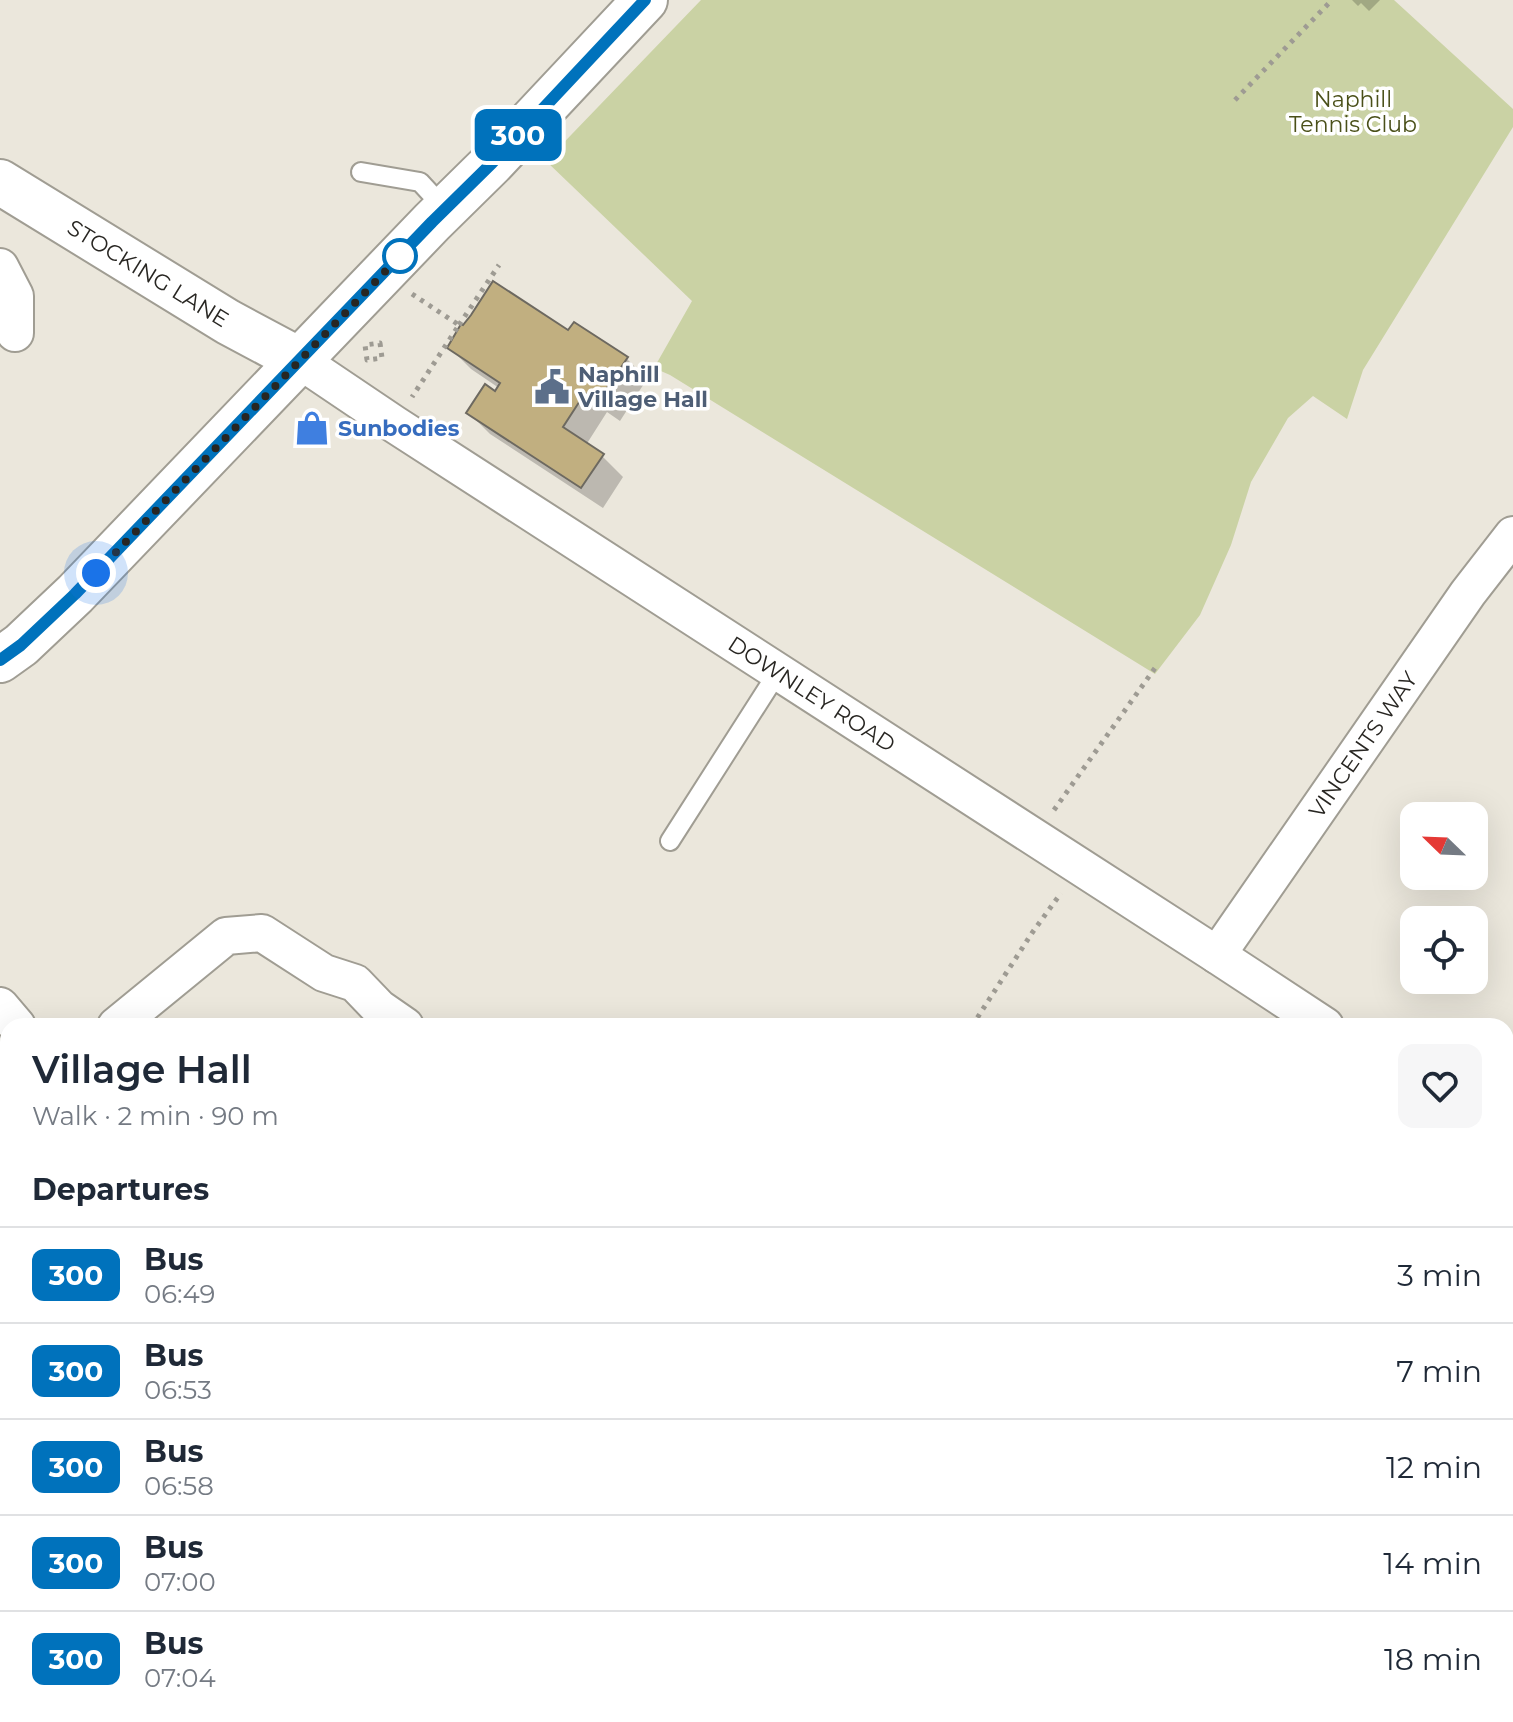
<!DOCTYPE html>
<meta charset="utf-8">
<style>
:root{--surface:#fff;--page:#f6f6f7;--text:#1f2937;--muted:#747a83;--line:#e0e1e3}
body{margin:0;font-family:Montserrat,sans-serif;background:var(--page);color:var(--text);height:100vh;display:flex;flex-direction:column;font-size:30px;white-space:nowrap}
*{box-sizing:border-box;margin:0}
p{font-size:26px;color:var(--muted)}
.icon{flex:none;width:44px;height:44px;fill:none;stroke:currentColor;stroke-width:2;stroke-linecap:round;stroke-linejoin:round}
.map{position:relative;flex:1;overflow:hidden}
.sheet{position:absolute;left:0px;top:1018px;width:1514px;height:704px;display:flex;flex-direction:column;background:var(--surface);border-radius:24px 24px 0 0;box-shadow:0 8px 32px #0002}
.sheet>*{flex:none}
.badge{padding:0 16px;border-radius:12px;font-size:28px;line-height:52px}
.needle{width:52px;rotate:293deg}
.tools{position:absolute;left:1400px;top:802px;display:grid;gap:16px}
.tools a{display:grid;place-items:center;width:88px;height:88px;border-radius:16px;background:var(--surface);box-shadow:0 8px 32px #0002;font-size:40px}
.you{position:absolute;width:40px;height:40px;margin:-20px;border:6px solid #fff;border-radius:50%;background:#1a73e8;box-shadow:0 0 0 12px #1a73e833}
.map>.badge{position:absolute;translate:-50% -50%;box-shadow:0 0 0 4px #fff}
h2{padding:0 32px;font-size:30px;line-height:72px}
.round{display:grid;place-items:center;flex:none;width:84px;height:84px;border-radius:16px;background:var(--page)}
.overview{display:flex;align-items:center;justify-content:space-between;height:136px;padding:0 32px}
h1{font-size:38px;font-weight:600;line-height:60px}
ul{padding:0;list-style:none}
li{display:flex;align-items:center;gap:24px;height:96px;padding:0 32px;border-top:2px solid var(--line)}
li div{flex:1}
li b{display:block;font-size:30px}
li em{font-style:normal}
li .badge{min-width:88px;font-weight:700;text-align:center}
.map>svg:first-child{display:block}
</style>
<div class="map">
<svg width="1513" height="1722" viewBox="0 0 1513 1722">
<rect width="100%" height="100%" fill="#ebe7dc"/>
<g fill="#cad2a4">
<polygon points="701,0 1394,0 1513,109 1513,127 1363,370 1347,419 1313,396 1288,418 1251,482 1231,545 1200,615 1155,674 670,375 654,368 692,301 546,161"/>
<polygon points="1506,1219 1513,1219 1513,1722 0,1722 0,1371 8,1369 8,1714 1506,1714"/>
</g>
<g fill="#0003">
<polygon points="1352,0 1380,0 1369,11 1361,3 1358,6"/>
<polygon points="569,333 626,358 647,379 620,421 607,412 586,445 602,456 623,477 603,508 490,434 469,413 496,393 499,388 471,369 450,348"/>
</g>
<polygon fill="#c1af80" stroke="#6d6960" stroke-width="2" points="493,281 568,330 574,322 628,357 598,401 585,393 563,427 604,454 581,488 466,413 485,384 495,391 500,383 447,348 461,324 463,325 471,315"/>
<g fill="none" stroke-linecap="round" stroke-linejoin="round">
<g stroke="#a09d93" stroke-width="22">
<g id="service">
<polyline points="361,172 420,182 445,209"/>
<polyline points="670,841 778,672"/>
</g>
</g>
<g stroke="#a09d93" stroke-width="40">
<g id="minor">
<polyline points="0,267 15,296 15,333"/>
<path id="s1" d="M299,360L394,424L1217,955L1325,1026"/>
<path id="s2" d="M1217,955L1468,593L1513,535"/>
<polyline points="0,1006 17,1026"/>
<polyline points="116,1026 226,936 262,933 324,973 355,983 379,1008 405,1026"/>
<polyline points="1506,1146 1513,1151"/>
<polyline points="0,1415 8,1414"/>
</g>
</g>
<g stroke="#a09d93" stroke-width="48">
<g id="tertiary">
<path id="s3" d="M0,182L228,322L299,360"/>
<polyline points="0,660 21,645 75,594 432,222 492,163 645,0"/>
</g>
</g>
<g stroke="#9e9b93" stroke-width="5" stroke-dasharray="4 6" stroke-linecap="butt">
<polyline points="1235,100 1332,0"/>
<polyline points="412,294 459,325 412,397"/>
<polyline points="459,325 499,265"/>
<polygon points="380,343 382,358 367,360 365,345"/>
<polyline points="1054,810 1155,668"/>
<polyline points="972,1026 1032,933 1061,893"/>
<polyline points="1506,1257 1513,1256"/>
<polyline points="1506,1425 1513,1425"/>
<polyline points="1506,1685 1513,1683"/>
<polyline points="121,1722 129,1714"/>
<polyline points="670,1722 707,1714"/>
<polyline points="721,1722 728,1714"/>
<polyline points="1417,1722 1430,1714"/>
</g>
<use href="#service" stroke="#fff" stroke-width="18"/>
<use href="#minor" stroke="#fff" stroke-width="36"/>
<use href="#tertiary" stroke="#fff" stroke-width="44"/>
</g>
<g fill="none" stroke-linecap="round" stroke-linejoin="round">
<g stroke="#fff" stroke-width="18">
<polyline id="line" points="0,660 21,645 75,594 432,222 492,163 645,0"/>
</g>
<use href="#line" stroke="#0072bc" stroke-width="12"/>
<polyline stroke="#282622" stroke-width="8" stroke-dasharray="0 14.4" points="96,573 400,256"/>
</g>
<defs>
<g id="civic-bare" transform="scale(2.76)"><path d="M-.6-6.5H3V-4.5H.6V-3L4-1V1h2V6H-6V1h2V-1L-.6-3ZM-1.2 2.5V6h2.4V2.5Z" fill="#5c6f8a" stroke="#fff" stroke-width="2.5" paint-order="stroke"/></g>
<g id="shop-bare" transform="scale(2.76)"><path d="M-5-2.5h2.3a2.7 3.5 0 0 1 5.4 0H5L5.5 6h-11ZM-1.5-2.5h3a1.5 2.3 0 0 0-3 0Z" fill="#3f7fe0" stroke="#fff" stroke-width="2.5" paint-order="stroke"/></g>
</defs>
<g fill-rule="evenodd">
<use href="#civic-bare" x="552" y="387"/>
<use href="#shop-bare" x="312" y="428"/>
</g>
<circle fill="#fff" stroke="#0072bc" stroke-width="4" cx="400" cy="256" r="16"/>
<g text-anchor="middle" stroke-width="7" stroke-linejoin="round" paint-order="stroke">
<g font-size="22" fill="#4a5019" stroke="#fff">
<text x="1353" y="107">Naphill<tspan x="1353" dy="25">Tennis Club</tspan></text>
</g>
<g font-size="22" fill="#282622" stroke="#fff">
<text dy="8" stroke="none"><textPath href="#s3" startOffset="174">STOCKING LANE</textPath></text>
<text dy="8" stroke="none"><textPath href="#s1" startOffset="612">DOWNLEY ROAD</textPath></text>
<text dy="8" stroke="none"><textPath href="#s2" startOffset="256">VINCENTS WAY</textPath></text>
</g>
<g font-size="22" font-weight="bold" fill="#4e5e75" stroke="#fff" text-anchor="start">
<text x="578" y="382">Naphill<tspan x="578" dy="25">Village Hall</tspan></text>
</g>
<g font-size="22" font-weight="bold" fill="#366cbe" stroke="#fff" text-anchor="start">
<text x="338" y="436">Sunbodies</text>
</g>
</g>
</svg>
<div class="tools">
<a><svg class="needle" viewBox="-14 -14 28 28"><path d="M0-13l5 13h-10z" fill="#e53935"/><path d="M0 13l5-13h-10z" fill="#747a83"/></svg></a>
<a><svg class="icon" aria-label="locate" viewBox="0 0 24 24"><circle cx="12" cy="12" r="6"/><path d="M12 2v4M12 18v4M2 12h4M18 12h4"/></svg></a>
</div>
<div class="you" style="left:96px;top:573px"></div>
<b class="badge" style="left:518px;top:135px;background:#0072bc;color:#fff">300</b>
<section class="sheet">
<div class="overview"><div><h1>Village Hall</h1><p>Walk · 2 min · 90 m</p></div><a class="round"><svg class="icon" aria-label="heart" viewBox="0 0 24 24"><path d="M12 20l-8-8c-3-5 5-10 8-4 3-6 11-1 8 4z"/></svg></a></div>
<h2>Departures</h2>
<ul>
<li><span class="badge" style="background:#0072bc;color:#fff">300</span><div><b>Bus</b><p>06:49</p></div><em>3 min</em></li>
<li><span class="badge" style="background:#0072bc;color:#fff">300</span><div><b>Bus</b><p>06:53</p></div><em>7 min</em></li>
<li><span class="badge" style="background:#0072bc;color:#fff">300</span><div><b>Bus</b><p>06:58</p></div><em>12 min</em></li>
<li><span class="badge" style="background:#0072bc;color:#fff">300</span><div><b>Bus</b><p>07:00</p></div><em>14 min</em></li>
<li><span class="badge" style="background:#0072bc;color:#fff">300</span><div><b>Bus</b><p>07:04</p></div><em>18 min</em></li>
</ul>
</section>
</div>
